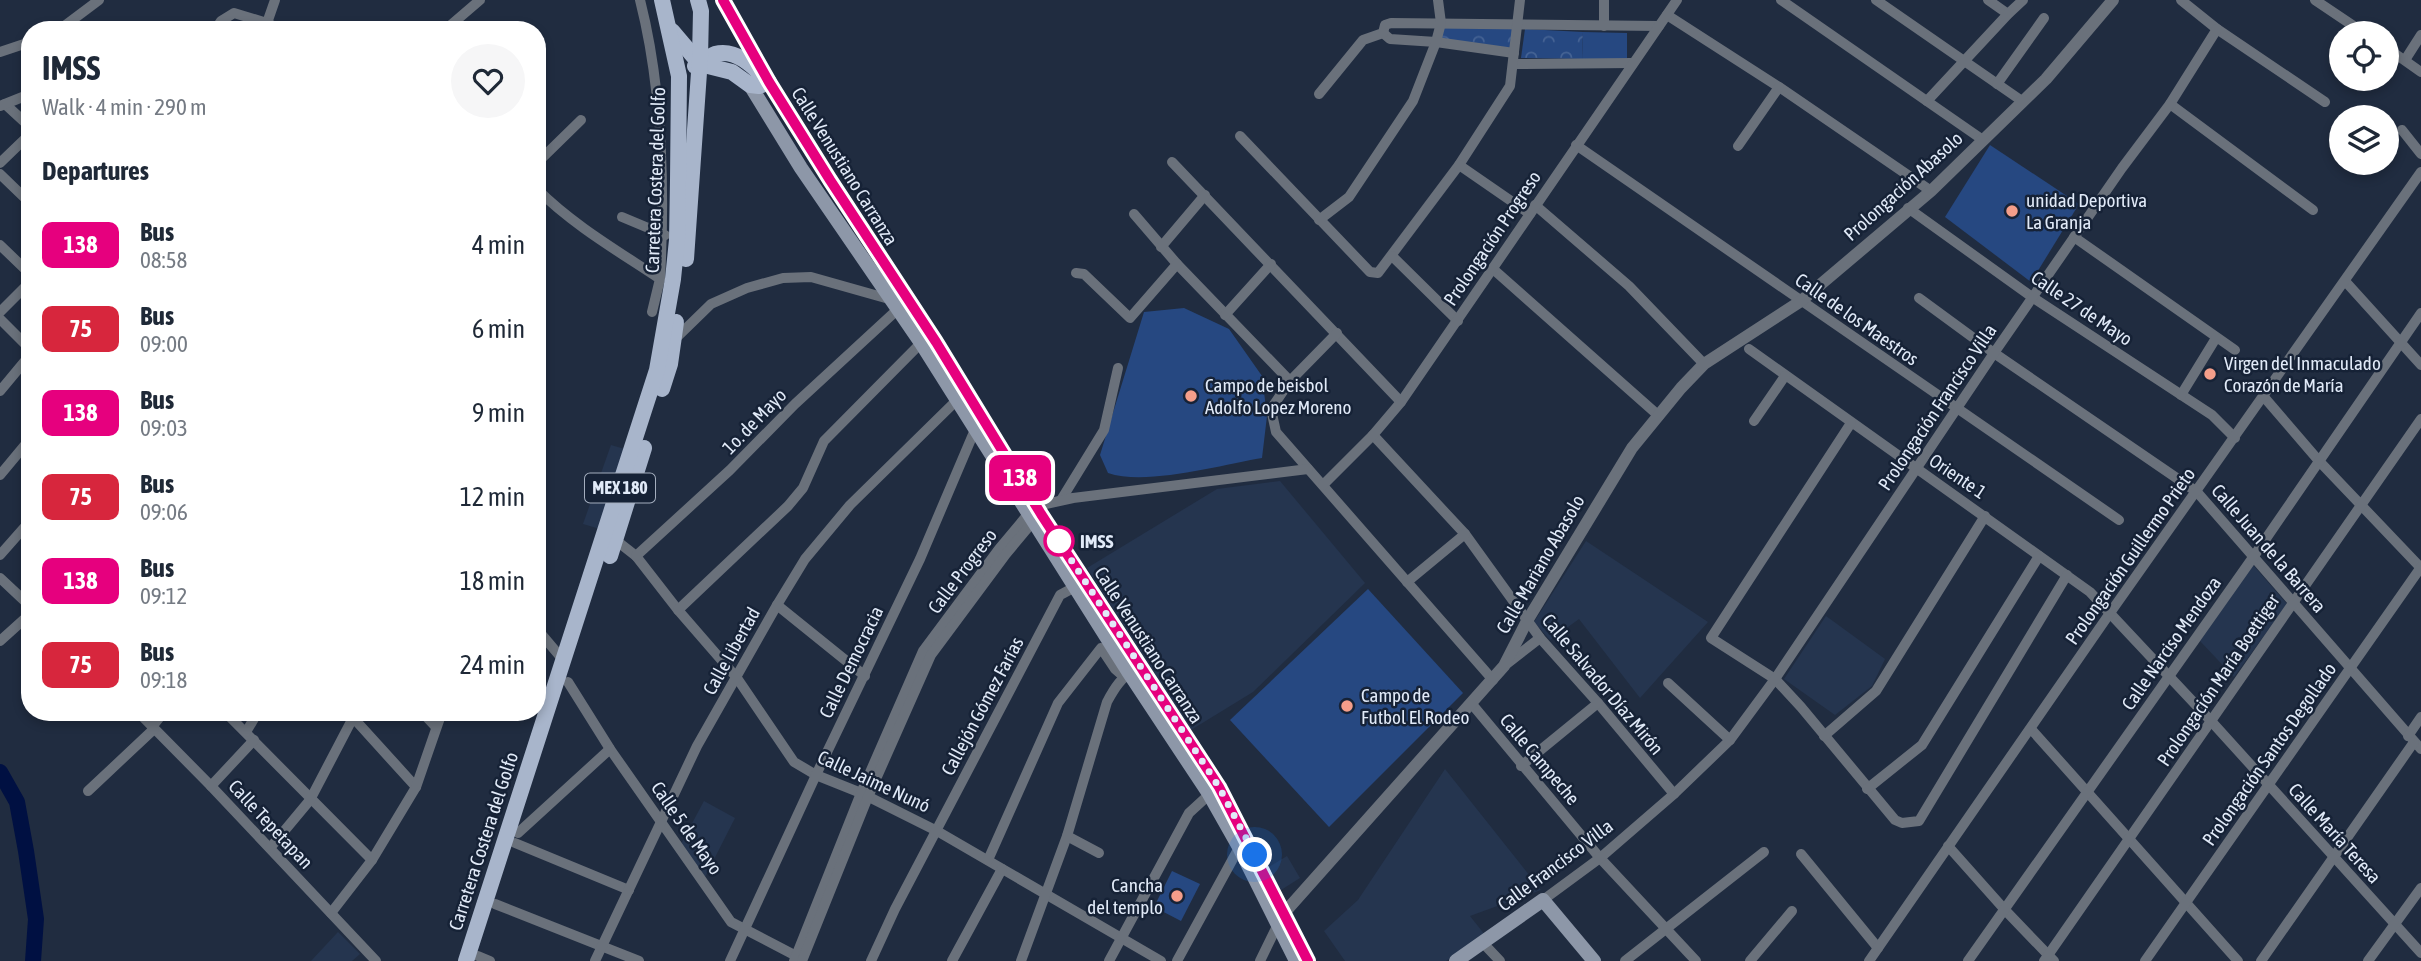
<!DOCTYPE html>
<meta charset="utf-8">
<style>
:root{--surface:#fff;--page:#f6f6f7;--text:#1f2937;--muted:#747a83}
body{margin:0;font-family:"Asap Condensed",sans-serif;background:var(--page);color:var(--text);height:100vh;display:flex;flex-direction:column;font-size:26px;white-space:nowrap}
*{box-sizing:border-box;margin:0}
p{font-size:23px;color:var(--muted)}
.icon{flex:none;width:38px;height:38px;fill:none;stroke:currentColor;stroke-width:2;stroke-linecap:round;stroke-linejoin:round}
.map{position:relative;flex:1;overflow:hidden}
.drawer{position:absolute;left:21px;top:21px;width:525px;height:700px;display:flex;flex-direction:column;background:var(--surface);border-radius:28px;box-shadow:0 4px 10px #0003}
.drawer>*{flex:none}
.badge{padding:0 14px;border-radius:10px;font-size:24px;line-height:46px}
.buttons{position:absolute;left:2329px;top:21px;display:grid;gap:14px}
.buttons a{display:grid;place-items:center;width:70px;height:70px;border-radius:50%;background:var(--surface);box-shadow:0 4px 10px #0003;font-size:35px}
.you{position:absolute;width:35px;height:35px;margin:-18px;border:5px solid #fff;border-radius:50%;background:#1a73e8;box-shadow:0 0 0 10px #1a73e833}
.map>.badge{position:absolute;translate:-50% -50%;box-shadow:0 0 0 4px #fff}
h2{padding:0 21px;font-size:26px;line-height:63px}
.round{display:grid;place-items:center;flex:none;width:74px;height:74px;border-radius:37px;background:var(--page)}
.overview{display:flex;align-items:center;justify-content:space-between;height:119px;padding:0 21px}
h1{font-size:33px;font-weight:700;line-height:52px}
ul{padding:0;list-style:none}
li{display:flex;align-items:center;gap:21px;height:84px;padding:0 21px}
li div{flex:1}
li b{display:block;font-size:26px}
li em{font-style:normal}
li .badge{min-width:77px;font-weight:700;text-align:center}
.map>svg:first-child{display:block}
</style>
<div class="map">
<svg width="2421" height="961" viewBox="0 0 2421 961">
<defs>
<pattern id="park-crowns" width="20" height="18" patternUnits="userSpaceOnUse" patternTransform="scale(1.75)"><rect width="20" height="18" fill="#264881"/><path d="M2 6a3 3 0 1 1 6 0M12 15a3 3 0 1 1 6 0" fill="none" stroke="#456394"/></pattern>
</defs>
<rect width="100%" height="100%" fill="#202c40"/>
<g fill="#25354f">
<polygon points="611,445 628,450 600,529 583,524"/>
<polygon points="1280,481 1365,583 1253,692 1191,730 1087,568 1217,489"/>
<polygon points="1586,541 1708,622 1640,698 1579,619 1550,640 1534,622"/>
<polygon points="2253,565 2287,604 2234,677 2200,641"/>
<polygon points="1826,616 1885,659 1872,686 1835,715 1784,679"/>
<polygon points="1445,769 1541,890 1470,916 1485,935 1446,961 1345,961 1324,931 1358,900"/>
<polygon points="704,801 735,818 705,877 681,844"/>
<polygon points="1287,856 1300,878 1281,890 1267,868"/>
<polygon points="338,932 360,954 352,961 311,961"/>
</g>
<g fill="#264881">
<polygon points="1583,32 1627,33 1627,59 1582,59"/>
<polygon points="1990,145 2079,204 2031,282 1945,217"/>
<path d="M1184,308L1229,329L1262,376L1267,416L1262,458C1221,465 1146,486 1108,473L1100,455L1144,312Z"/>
<polygon points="1368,589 1463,693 1329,827 1230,720"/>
<polygon points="1172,871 1200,884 1181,921 1154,907"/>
</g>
<g fill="url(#park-crowns)">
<polygon points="1442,27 1514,28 1511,48 1441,40"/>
<polygon points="1525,29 1583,32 1582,59 1521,58"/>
</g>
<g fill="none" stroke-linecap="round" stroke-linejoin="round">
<polyline stroke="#001042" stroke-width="16" points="0,772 17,802 26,851 36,919 33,961"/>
<g stroke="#6a717b" stroke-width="10">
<polyline points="275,0 267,23 282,30"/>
<path d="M640,0C663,90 665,187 660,279"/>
<polyline points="1781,0 1983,140"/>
<polyline points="1876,0 2022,101"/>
<polyline points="1988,0 2008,14"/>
<polyline points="2181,0 2217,29 2325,102"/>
<polyline points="2315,0 2364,33"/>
<polyline points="1667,15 1779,87 1931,191"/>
<polyline points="1604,26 1604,0"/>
<polyline points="59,30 99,0"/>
<polyline points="215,30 221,21 234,13 267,23"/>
<polyline points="445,30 480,0"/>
<polyline points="1383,33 1390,39 1436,42 1514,53"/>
<polyline points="2387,48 2421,72"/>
<polyline points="0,52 30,42"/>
<polyline points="2405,60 2421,35"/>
<polyline points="1513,64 1632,63"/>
<polyline points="1997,84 2044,18"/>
<polyline points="1319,94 1363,40 1383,33 1385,25 1391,23 1659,26"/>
<polyline points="1927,101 2008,14 2023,0"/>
<polyline points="5,104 30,127"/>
<polyline points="2170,104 2313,210"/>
<polyline points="0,106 30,94"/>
<polyline points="2402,130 2421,154"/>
<polyline points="1240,136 1370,272 1378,273 1459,165 1510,86 1520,0"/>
<polyline points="1576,145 2119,520"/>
<polyline points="1738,146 1779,87"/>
<polyline points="1172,162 1401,402"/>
<polyline points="0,163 30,134"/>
<polyline points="537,163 581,120"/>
<polyline points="1459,165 1530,214"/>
<polyline points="0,174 30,203"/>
<path d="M537,189C573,225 618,251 660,279L652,312"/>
<polyline points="1535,205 1629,286 1704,364"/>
<polyline points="1908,208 2032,297 2212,415 2235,438"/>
<polyline points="1134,214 1177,264 1290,381"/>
<polyline points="622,217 665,235"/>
<polyline points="1319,220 1349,197 1413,101 1436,42 1441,23 1438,0"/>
<polyline points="2074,237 2235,350"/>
<polyline points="0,245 30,274"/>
<polyline points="1161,247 1205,195"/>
<polyline points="1392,256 1458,321"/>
<polyline points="1493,269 1659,416"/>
<polyline points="1076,273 1084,274 1130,318 1177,264"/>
<polyline points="2345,281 2421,365"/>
<polyline points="1919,298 1994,353 2197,492 2421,749"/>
<polyline points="0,312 30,282"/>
<polyline points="1225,315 1271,264"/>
<polyline points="0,319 30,349"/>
<polyline points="1337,333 1290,381 1271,409 1276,432 1493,680"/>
<polyline points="673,341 711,304 747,288 783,278 811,277 889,299"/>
<polyline points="1749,349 2090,592 2211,721 2421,953"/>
<polyline points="0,391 30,355"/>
<polyline points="2181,395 2216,338"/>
<polyline points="2264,397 2319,461 2421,568"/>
<polyline points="1754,421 1785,376"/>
<polyline points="1851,423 1711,638 1775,679 1801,707 1895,820 1902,823 1919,821 2067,575"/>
<polyline points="1373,435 1465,534 1540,638 1598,703 1674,794"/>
<polyline points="0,475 30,439"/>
<polyline points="1323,485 1373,435 1401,402 1677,0"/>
<polyline points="1061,500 1104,430 1118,368"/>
<polyline points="613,538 636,556 678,610 737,678 794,762 816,775 861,793 937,831 1161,961"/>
<polyline points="0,555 30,521"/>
<polyline points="636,556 730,470 795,404 897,310"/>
<polyline points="0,578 30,606"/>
<polyline points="1407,582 1465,534"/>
<polyline points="777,605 865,676"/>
<polyline points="678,610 788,506 803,488 824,441 921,343"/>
<polyline points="537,629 564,661"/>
<polyline points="0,641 30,614"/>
<polyline points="1504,666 1540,638"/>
<polyline points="568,682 610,749 731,922 800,958"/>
<polyline points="1668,683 1730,740"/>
<polyline points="1471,703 1600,858 1696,961"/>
<polyline points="138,712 211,786 376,961"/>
<polyline points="225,712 372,860"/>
<polyline points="348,712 416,787"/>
<polyline points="422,712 436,727"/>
<polyline points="152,727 164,712"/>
<polyline points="2031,729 2238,961"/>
<polyline points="246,732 258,712"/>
<polyline points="1824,736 1876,691 1985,516"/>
<polyline points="2408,736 2421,717"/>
<polyline points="1521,766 1598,703"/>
<polyline points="211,786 254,740"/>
<polyline points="1867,789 1922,745 2039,556"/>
<polyline points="88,791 154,729"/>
<polyline points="518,833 610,749"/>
<polyline points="1067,836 1099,853"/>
<polyline points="515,843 629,890"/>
<polyline points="1948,846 2005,910 2054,961"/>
<polyline points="270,848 310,800 356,712"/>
<polyline points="1801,854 1878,948"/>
<polyline points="988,860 1058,703 1101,648 1115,669 1123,676"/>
<polyline points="1543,900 1600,858 1674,794 1730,740 1775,679 1994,353 2122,168 2170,104 2217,29"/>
<polyline points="495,904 639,961"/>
<polyline points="331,913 372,860 416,787 442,712"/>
<polyline points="1483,943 1500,961"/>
<polyline points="478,956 490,961"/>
<polyline points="595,961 697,746 777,605 805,559 850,505 957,400"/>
<polyline points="730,961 816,775 920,559 977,425"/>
<polyline points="794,961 861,793 923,651 999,549 1029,513 1037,506 1073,498 1308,469"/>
<polyline points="802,961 868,797 931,655 1006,554 1036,518"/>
<polyline points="871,961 895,909 1060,595 1075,587"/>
<polyline points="952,961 1002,869"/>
<path d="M1021,961L1067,836L1107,702C1115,687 1121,678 1135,669"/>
<polyline points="1109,961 1189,813 1213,791"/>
<polyline points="1177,961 1241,844"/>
<polyline points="1260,961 1278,924"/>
<polyline points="1625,961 1764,852"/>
<polyline points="1750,961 1792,911"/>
<polyline points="1869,961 2110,613 2421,172"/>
<polyline points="1968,961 2254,556 2421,313"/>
<polyline points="2044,961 2421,419"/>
<polyline points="2145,961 2421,567"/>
<polyline points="2261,961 2414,742"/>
<polyline points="2368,961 2421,888"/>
</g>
<polyline stroke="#6a717b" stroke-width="12" points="1280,921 1285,912 1504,666 1527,621 1632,448 1681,388 1704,364 1801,301 1931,191 2046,79 2113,0"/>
<g stroke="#8d97a8" stroke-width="14">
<polyline points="723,0 769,82 830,180 936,342 1041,514 1219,787 1308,961"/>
<polyline points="750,85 801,168 921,343 1129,673 1209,794 1239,847 1296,961"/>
<polyline points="1456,961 1543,900 1594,961"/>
</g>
<g stroke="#a8b5cb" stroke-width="16">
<path d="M672,31L700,64L732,72L750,85L759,86L769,82C755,68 737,48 715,54C708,57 702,63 695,66"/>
<polyline points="686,259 700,58 701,11 698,0"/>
<polyline points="662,389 670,364 676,322"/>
<polyline points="610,556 644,448"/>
<polyline points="466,961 657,370 673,279 677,240 678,180 679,76 662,0"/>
</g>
</g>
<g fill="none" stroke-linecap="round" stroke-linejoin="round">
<g stroke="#fff" stroke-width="16">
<polyline id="line" points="723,0 769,82 830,180 936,342 1041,514 1219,787 1308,961"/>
</g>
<use href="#line" stroke="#e6007e" stroke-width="10"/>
<polyline stroke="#e1eaf8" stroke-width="7" stroke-dasharray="0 12.6" points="1059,541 1055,535 1219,787 1255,855"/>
</g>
<g fill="#f49e8a" stroke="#162236" stroke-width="2.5">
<circle cx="2012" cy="211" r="7"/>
<circle cx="2210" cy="374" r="7"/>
<circle cx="1191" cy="396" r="7"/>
<circle cx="1347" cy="706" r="7"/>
<circle cx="1177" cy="896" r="7"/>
</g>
<circle fill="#fff" stroke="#e6007e" stroke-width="3.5" cx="1059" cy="541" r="14"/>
<g text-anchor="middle" stroke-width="5" stroke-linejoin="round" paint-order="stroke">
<rect fill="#162236" stroke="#a4aebe" stroke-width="2" x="585" y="473.5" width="70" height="29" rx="5"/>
<g font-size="18" font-weight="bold" fill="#e1eaf8">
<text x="620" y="494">MEX 180</text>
</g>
<g font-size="19" fill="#e1eaf8" stroke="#162236">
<text transform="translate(845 166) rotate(58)" y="7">Calle Venustiano Carranza</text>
<text transform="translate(655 180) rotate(-88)" y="7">Carretera Costera del Golfo</text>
<text transform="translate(1903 186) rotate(-42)" y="7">Prolongación Abasolo</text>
<text transform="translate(1492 238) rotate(-56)" y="7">Prolongación Progreso</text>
<text transform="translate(2082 308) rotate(34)" y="7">Calle 27 de Mayo</text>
<text transform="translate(1857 319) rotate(35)" y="7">Calle de los Maestros</text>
<text transform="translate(1937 407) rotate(-56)" y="7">Prolongación Francisco Villa</text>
<text transform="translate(754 421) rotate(-46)" y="7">1o. de Mayo</text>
<text transform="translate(1958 476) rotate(34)" y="7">Oriente 1</text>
<text transform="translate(2269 548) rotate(49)" y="7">Calle Juan de la Barrera</text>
<text transform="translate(2130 556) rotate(-55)" y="7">Prolongación Guillermo Prieto</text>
<text transform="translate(1540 564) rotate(-60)" y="7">Calle Mariano Abasolo</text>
<text transform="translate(962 571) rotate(-53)" y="7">Calle Progreso</text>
<text transform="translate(2171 643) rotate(-55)" y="7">Calle Narciso Mendoza</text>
<text transform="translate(1149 645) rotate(57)" y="7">Calle Venustiano Carranza</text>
<text transform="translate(731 651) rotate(-61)" y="7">Calle Libertad</text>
<text transform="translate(851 662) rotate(-64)" y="7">Calle Democracia</text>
<text transform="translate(2218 680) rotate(-56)" y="7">Prolongación María Boettiger</text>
<text transform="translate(1603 684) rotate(50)" y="7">Calle Salvador Díaz Mirón</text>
<text transform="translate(982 706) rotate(-62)" y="7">Callejón Gómez Farías</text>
<text transform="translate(2269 754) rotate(-55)" y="7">Prolongación Santos Degollado</text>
<text transform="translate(1540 759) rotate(50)" y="7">Calle Campeche</text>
<text transform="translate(874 781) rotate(25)" y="7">Calle Jaime Nunó</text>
<text transform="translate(271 824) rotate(47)" y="7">Calle Tepetapan</text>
<text transform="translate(687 828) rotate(55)" y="7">Calle 5 de Mayo</text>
<text transform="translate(2335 833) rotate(48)" y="7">Calle María Teresa</text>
<text transform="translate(483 841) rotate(-72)" y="7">Carretera Costera del Golfo</text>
<text transform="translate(1555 865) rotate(-37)" y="7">Calle Francisco Villa</text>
</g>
<g font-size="19" fill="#e1eaf8" stroke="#162236" text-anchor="start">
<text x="2026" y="207">unidad Deportiva<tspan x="2026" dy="22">La Granja</tspan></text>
<text x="2224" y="370">Virgen del Inmaculado<tspan x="2224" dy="22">Corazón de María</tspan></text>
<text x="1205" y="392">Campo de beisbol<tspan x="1205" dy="22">Adolfo Lopez Moreno</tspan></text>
<text x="1361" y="702">Campo de<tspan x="1361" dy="22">Futbol El Rodeo</tspan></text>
<text x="1163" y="892" text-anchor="end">Cancha<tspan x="1163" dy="22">del templo</tspan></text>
</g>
<g font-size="19" font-weight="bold" fill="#e1eaf8" stroke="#162236" text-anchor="start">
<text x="1080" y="548">IMSS</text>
</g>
</g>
</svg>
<div class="buttons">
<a><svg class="icon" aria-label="locate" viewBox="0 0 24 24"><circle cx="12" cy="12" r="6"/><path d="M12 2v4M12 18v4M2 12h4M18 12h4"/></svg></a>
<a><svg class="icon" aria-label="layers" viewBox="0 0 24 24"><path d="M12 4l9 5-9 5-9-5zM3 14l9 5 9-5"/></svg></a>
</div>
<div class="you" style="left:1255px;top:855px"></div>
<b class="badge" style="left:1020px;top:478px;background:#e6007e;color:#fff">138</b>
<section class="drawer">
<div class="overview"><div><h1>IMSS</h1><p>Walk · 4 min · 290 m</p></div><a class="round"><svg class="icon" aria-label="heart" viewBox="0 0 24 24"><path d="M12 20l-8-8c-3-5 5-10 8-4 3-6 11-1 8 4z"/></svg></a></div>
<h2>Departures</h2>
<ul>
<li><span class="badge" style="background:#e6007e;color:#fff">138</span><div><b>Bus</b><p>08:58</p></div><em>4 min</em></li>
<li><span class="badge" style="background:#d7263d;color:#fff">75</span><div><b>Bus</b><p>09:00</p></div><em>6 min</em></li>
<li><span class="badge" style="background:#e6007e;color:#fff">138</span><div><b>Bus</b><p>09:03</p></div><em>9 min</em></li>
<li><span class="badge" style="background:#d7263d;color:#fff">75</span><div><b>Bus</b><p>09:06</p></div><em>12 min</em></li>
<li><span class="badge" style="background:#e6007e;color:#fff">138</span><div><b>Bus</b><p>09:12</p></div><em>18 min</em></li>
<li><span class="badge" style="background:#d7263d;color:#fff">75</span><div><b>Bus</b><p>09:18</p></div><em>24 min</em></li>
</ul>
</section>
</div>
